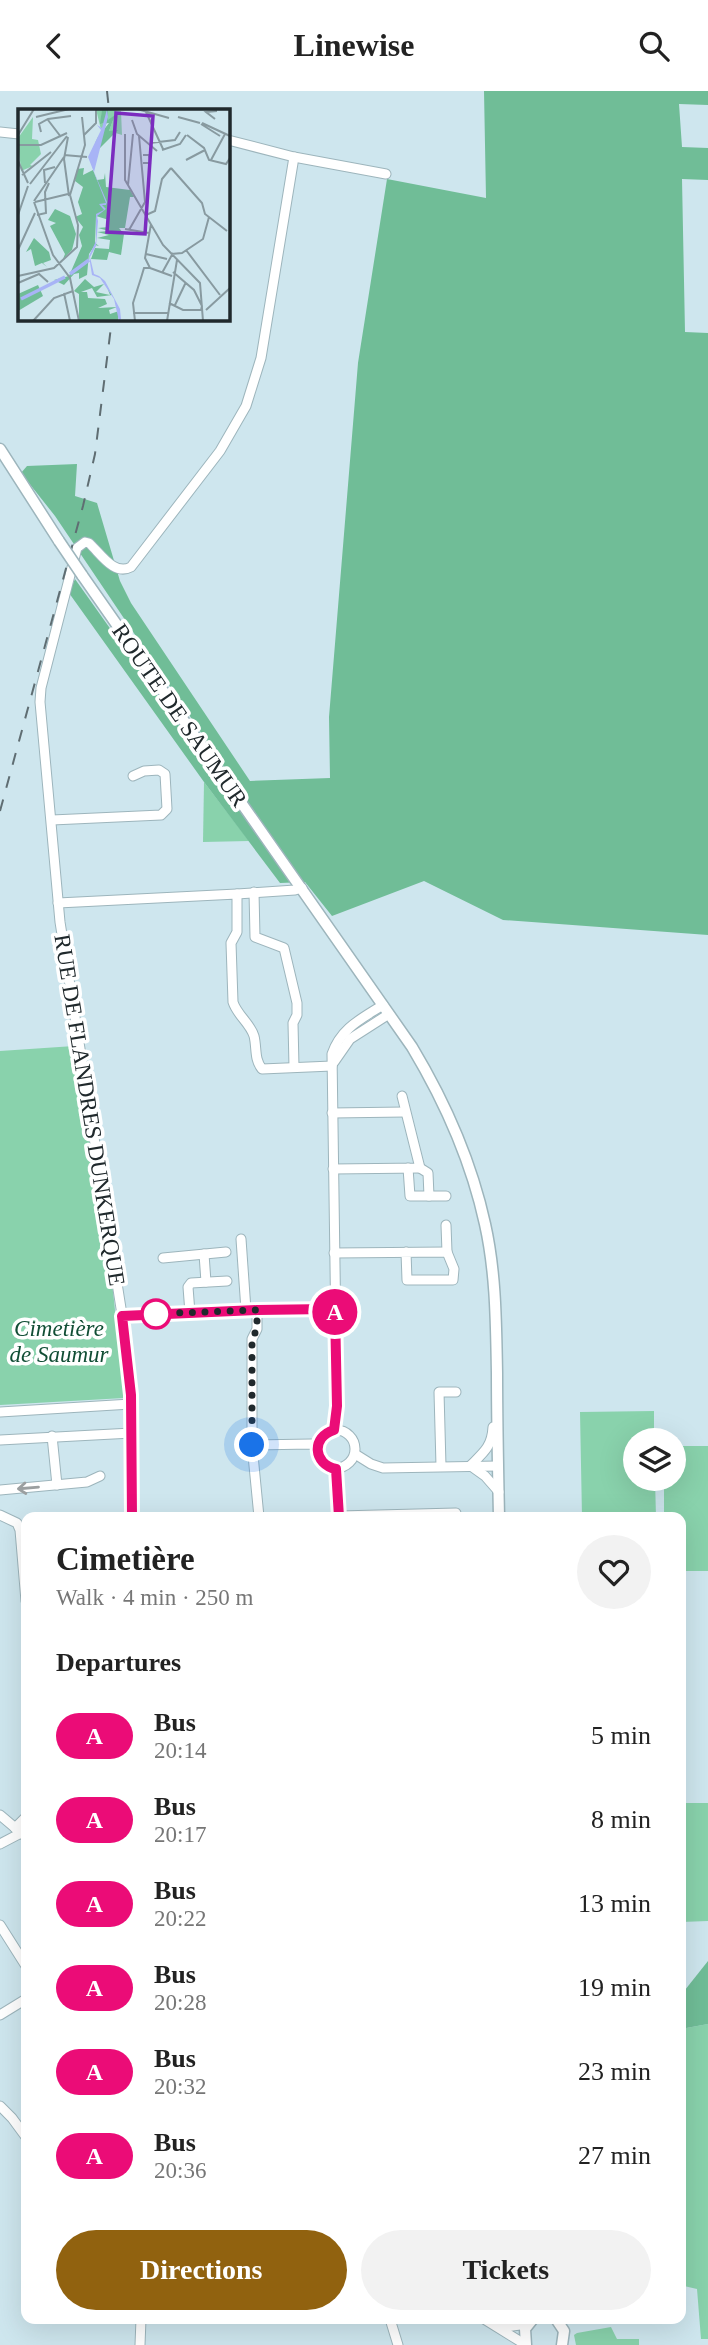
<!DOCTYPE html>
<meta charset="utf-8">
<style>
:root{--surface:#fff;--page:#f2f2f2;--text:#222;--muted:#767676;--accent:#91620f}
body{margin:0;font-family:"Times New Roman",serif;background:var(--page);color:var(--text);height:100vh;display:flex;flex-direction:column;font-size:26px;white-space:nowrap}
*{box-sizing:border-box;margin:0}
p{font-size:23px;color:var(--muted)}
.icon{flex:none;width:38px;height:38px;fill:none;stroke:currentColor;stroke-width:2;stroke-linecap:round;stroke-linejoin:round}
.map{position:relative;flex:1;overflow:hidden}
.sheet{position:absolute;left:21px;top:1421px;width:665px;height:812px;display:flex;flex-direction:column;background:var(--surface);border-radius:14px;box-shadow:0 7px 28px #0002}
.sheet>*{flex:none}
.badge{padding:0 14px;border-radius:23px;font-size:24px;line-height:46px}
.fabs{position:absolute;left:623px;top:1337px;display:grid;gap:14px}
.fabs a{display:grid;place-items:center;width:63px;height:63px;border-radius:50%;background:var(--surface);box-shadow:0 7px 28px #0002;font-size:35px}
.you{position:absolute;width:35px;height:35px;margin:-18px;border:5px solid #fff;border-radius:50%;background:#1a73e8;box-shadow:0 0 0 10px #1a73e833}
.map>.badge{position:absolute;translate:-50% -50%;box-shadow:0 0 0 4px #fff}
h2{padding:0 35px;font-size:26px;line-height:63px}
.round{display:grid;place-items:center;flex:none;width:74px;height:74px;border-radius:37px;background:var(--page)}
.summary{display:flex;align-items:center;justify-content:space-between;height:119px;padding:0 35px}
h1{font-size:33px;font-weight:700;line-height:52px}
.button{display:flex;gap:14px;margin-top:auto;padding:14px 35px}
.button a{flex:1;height:80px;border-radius:42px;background:var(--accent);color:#fff;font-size:28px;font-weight:700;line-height:80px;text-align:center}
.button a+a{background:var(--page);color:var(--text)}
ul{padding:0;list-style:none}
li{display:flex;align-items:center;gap:21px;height:84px;padding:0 35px}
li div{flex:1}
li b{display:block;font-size:26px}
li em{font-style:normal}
li .badge{min-width:77px;font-weight:700;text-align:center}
header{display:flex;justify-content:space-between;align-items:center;height:91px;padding:0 35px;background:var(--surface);font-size:32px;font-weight:700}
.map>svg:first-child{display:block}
</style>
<header><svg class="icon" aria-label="back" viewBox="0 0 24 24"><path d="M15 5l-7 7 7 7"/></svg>Linewise<svg class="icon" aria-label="search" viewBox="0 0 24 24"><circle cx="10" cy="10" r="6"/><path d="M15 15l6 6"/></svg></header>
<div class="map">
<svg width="708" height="2254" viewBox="0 0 708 2254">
<rect width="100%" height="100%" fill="#cee6ee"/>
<g fill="#89d2ac">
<polygon points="204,691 249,750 203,751"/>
<polygon points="74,955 113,1200 124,1307 0,1314 0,960"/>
<polygon points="654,1320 654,1349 635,1349 635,1388 655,1388 656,1426 582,1426 580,1321"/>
<polygon points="674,1355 708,1355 708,1480 681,1480 681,1426 664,1426 664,1388 674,1388"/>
<polygon points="708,1712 708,1830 681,1831 681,1712"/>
<polygon points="708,1933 708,2248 701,2248 697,2198 684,2195 681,2175 681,1938"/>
<polygon points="611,2236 617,2248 639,2248 639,2254 576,2254 574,2244 577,2242"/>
</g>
<g fill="#70bd97">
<polygon points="484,0 708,0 708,14 679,13 682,56 708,57 708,89 682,88 685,241 708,242 708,844 503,829 424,790 332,825 305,791 280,792 204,691 69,502 75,488 231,708 241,701 55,425 21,382 27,375 77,373 75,405 97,412 120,490 131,512 250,690 330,687 329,626 358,272 387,88 486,107"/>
<polygon points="708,1870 708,1933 681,1938 681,1904"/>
</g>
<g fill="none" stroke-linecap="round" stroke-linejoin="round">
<g stroke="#9db5bc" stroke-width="11">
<g id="minor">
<polyline points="0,41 19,43"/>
<polyline points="228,49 294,66 386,83"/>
<polyline points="52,729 161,724 167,718 165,683 159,679 144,680 133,685"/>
<polyline points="254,801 255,846 284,857 297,912 297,924 293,932 294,976"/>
<polyline points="237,803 295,799 302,797"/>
<path d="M58,812L237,803V841L231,852L233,911C237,924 250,932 254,945C257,957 254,968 262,978L332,975"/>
<polyline points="334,971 350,948 389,923"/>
<polyline points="332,1022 405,1021"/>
<polyline points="408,1077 410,1105 429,1105 428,1082 420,1077"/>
<polyline points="333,1078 420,1077 402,1005"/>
<polyline points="429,1105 446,1105"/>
<polyline points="446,1134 447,1161"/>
<polyline points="241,1148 246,1219"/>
<polyline points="334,1162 447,1161 454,1178 453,1189 407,1189 406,1161"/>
<polyline points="204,1163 206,1191"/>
<polyline points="163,1167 226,1161"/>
<polyline points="257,1219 257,1238 252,1248 252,1354 259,1426"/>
<polyline points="190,1222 188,1196 191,1192 227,1190"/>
<polyline points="122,1225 257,1219 335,1219"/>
<polyline points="0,1321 131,1313"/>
<circle cx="336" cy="1358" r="19"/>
<path d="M334,1339L337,1315L332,963C341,937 361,928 383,914"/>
<polyline points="52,1345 57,1394"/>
<polyline points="0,1349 132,1342"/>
<polyline points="252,1354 311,1353 317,1356"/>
<polyline points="355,1363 371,1373 383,1377 498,1375"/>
<polyline points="441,1375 439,1301 456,1301"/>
<path d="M470,1375C483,1362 492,1356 493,1336"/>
<polyline points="471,1375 485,1385 499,1401"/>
<polyline points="336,1378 339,1426"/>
<polyline points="0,1399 87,1391 100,1385"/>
<polyline points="0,1424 17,1432 20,1439 26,1510"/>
<polyline points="339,1425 456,1422 456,1426"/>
<path d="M132,1426L131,1304L129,1299L123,1230L60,831L40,611L41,597L77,457L85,451L89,452C101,463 114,485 131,476L220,360L246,315L261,267L294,66"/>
<polyline points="0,1724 26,1746"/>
<polyline points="15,1737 26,1726"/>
<polyline points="0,1753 21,1742"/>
<polyline points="0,1834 26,1875"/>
<polyline points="0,1924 26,1908"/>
<polyline points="0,2015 12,2027 26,2046"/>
<polyline points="390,2228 398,2254"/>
<polyline points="484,2228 526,2254"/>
<polyline points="500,2237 527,2233"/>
<polyline points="140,2254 141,2228"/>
</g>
</g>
<g stroke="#9db5bc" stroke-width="13">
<g id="major">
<polyline points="0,358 59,450"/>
<path d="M82,484L412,956C445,1011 471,1069 485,1133C496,1182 496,1232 497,1282C497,1330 498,1378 499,1426"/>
<polyline points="556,2228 564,2240 562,2254"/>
<polyline points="526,2254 525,2238 533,2228"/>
</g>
</g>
<use href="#minor" stroke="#fff" stroke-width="9"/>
<use href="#major" stroke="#fff" stroke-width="10"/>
<g stroke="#5f6d72" stroke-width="2" stroke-dasharray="12 12" stroke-linecap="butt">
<polyline points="107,0 109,19"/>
<polyline points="0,720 83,415 95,363 112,228"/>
</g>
<g stroke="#9db5bc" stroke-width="13" stroke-linecap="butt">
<polyline id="major-bridge" points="59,450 82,484"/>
</g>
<use href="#major-bridge" stroke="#fff" stroke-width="10"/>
</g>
<defs><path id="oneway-shaft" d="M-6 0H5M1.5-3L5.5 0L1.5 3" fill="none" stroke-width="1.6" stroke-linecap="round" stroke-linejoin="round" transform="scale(1.75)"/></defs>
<use stroke="#9b9fa0" href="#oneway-shaft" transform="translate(28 1397) rotate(175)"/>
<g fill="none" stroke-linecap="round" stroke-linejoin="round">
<g stroke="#fff" stroke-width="16">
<path id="line" d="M132,1426L131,1304L122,1225L257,1219L328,1218L335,1219L337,1315L334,1339C311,1346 313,1373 336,1378L339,1426"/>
</g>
<use href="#line" stroke="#eb0c77" stroke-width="10"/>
<polyline stroke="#20292c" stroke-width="7" stroke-dasharray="0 12.6" points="156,1223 149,1223 257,1219 257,1238 252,1248 252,1354"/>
</g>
<circle fill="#fff" stroke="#eb0c77" stroke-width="3.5" cx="156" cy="1223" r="14"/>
<g text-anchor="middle" stroke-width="7" stroke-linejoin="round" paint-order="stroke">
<g font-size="23" fill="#20292c" stroke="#fff">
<text transform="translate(180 624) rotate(55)" y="8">ROUTE DE SAUMUR</text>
<text transform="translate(90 1019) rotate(81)" y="8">RUE DE FLANDRES DUNKERQUE</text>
</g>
<g font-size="23" font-style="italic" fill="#114e35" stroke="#fff">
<text x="59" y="1245">Cimetière<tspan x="59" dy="26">de Saumur</tspan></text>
</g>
</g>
<g transform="translate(18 18)">
<rect width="212" height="212" fill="#cee6ee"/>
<path d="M78,0L84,1L83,15H87L90,0L103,2L104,26L91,22L95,11H90L84,25ZM15,8L14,30L20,31L23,45L12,56L15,57L3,62L0,29Z" fill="#89d2ac"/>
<path d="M84,0H90V11L97,6L91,22L100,21L75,46L77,36L83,35L82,28L77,34L80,28L91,14L82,15ZM66,59L65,66L75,61L79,71L86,70L87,64L88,78L112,81L116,88H112L107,119H101L106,125L103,146L91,143L89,151L73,150L77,139L91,140L92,131L79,129L91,126L79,123L91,122L80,119L91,118V111L78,107L77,134L81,137L77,136L71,145L69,166L61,170V164L56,165L46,176L36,171L51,167L64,137L61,126L65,118L57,108L64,105L60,93L65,78L57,72L59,60ZM37,100L52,107L58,125L54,141L45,150L47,145L32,117L38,114L30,111ZM16,129L31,143L33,151L25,154L29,158L24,154L17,157L13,140L8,143ZM67,170L76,178L86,175L78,183L92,186L89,178L94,186L79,188L74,179L63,183H69L70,189L87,190L89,195L80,199L99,198L91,201L92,205L101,202L100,212L61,211V185L56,182ZM20,176L25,187L0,202V185Z" fill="#70bd97"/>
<path d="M89,0L90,8L76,63L89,93L88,96H84L88,100L79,107L80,112L78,137L72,148L76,165L81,167L87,172L102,200L103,210L101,212L96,190L82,169L74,166L71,147L78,132V105L86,101L81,95L88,94L70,48L83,21L79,16L84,19Z" fill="#a8b4f6"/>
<path fill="none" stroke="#a8b4f6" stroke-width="3.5" d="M52,165L71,151M3,190L47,168"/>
<path fill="none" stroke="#889aa0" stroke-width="2" d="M119,0L151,9M128,3L145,40M18,8L51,0M160,8L182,14M197,10L188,3L199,2M30,11L43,28M114,11L119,25L139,42M184,14L212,27M183,15L202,27M23,23L21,15L30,10L53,7M107,25V71L145,136L182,174L185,212M0,26L16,0M66,26L78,14V0M169,26L186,39L191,51L208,55L212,49M50,28L46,50L51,87M132,34L157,31L162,23M0,36H23L49,24M144,41L162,35L168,26M46,46L69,48M168,51L187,41M193,51L207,25M0,52L10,74M125,54H132L131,46H125M153,59L184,94L187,105L209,122M4,66L33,43M27,74L26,61L37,58M12,75L49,27M110,76L115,25M52,86L67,36L64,8M16,92L46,48M16,93L35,146L52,169L61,212M17,93L50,85M0,106L10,77M19,106L28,104L27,83L31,74M128,106L137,102L144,70L153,59M107,120L131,124M111,121L127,93L121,27M0,141L17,104M168,141L202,186M128,145L149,150M153,145L164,144L185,130L191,108M132,159L127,149L133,115M132,159L154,167M144,164L155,144M0,167L36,159L59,138L60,116L52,86M0,174L21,165L30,173M46,184L52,212M151,194L165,201H183L184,197L176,181L155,163M157,196L168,173M188,201L212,179M115,204H150M15,212L36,189L55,182M52,212H113M117,212L115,194L123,169L126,159H132M149,212L159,151"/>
<path fill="#7b2cbf" fill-opacity="0.15" stroke="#7b2cbf" stroke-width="3.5" d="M98,4L135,7L127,125L89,123Z"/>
<rect width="212" height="212" fill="none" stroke="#20292c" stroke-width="3.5"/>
</g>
</svg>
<div class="fabs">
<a><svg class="icon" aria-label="layers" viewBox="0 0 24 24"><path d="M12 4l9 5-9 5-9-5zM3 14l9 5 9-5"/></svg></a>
</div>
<div class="you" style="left:252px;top:1354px"></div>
<b class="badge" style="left:335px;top:1221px;background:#eb0c77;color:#fff">A</b>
<section class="sheet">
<div class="summary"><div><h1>Cimetière</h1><p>Walk · 4 min · 250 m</p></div><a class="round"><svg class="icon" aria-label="heart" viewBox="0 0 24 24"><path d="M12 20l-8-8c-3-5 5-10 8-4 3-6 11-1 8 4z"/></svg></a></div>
<h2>Departures</h2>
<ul>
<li><span class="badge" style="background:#eb0c77;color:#fff">A</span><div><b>Bus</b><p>20:14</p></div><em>5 min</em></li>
<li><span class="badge" style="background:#eb0c77;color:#fff">A</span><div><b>Bus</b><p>20:17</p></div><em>8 min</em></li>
<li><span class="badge" style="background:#eb0c77;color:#fff">A</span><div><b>Bus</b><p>20:22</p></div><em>13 min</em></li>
<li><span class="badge" style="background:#eb0c77;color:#fff">A</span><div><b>Bus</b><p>20:28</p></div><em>19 min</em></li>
<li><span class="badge" style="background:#eb0c77;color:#fff">A</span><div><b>Bus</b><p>20:32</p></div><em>23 min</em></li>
<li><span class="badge" style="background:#eb0c77;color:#fff">A</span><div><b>Bus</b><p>20:36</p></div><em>27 min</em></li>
</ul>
<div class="button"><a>Directions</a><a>Tickets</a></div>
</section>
</div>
